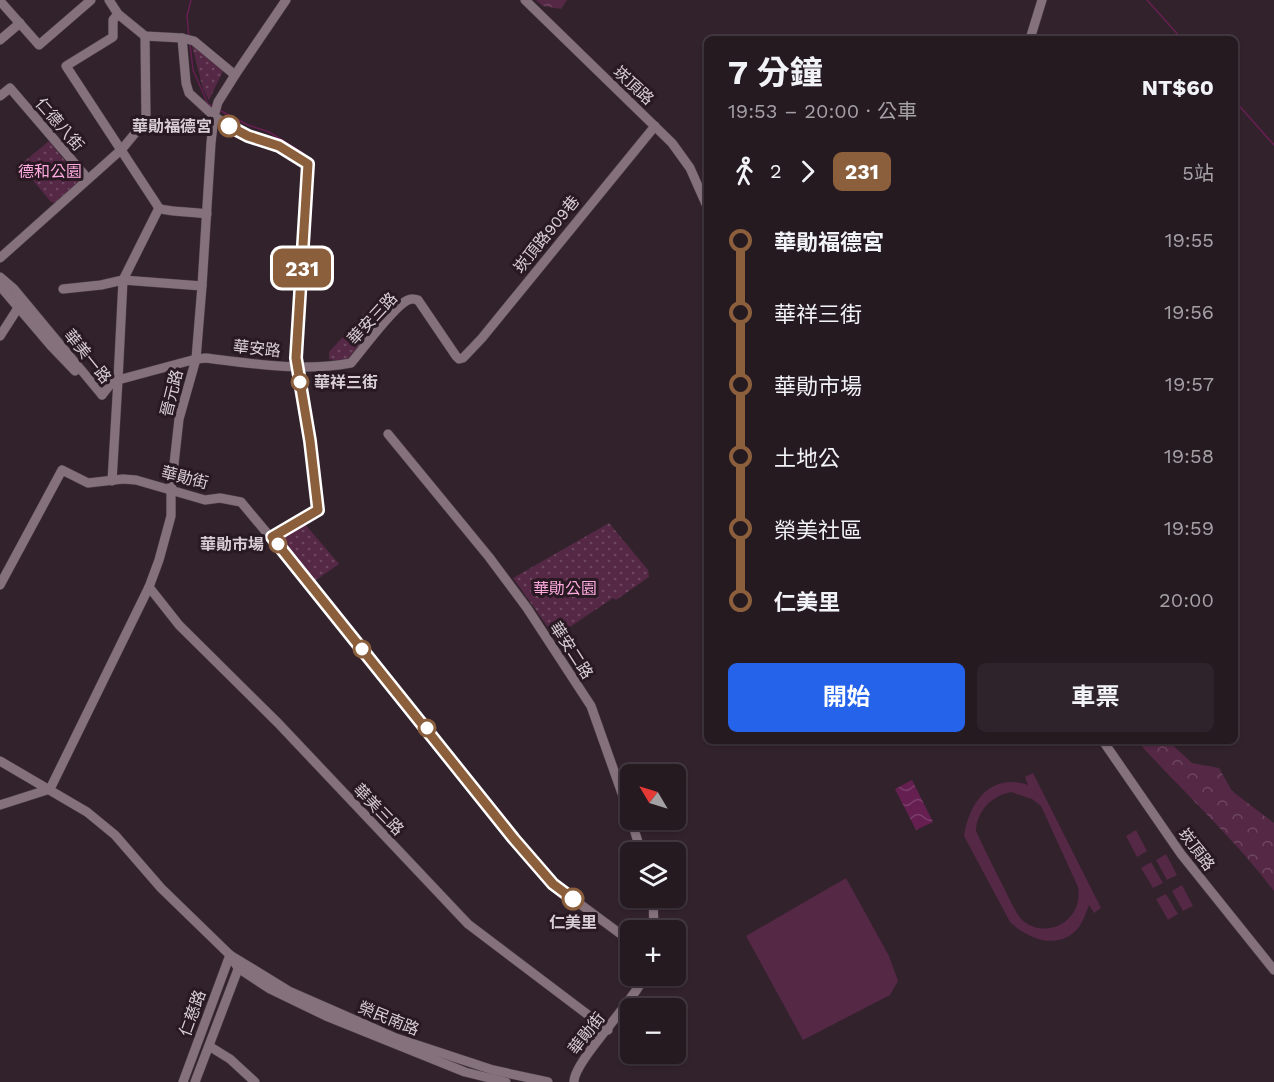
<!DOCTYPE html>
<html lang="zh-TW">
<meta charset="utf-8">
<style>
:root{--surface:#261a21;--page:#2e232a;--text:#f1f3f6;--muted:#a4a1a5;--line:#42383f;--accent:#2563eb}
body{margin:0;font-family:"Work Sans","Noto Sans TC",sans-serif;background:var(--page);color:var(--text);height:100vh;display:flex;flex-direction:column;font-size:22px;white-space:nowrap}
*{box-sizing:border-box;margin:0}
p{font-size:20px;color:var(--muted)}
.icon{flex:none;width:33px;height:33px;fill:none;stroke:currentColor;stroke-width:2;stroke-linecap:round;stroke-linejoin:round}
.map{position:relative;flex:1;overflow:hidden}
.panel{position:absolute;left:704px;top:36px;width:534px;height:708px;display:flex;flex-direction:column;background:var(--surface);border-radius:9px;box-shadow:0 2px 4px #0004,0 0 0 2px var(--line)}
.panel>*{flex:none}
.badge{padding:0 12px;border-radius:9px;font-size:21px;line-height:39px}
.needle{width:39px;rotate:308deg}
.tools{position:absolute;left:620px;top:764px;display:grid;gap:12px}
.tools a{display:grid;place-items:center;width:66px;height:66px;border-radius:9px;background:var(--surface);box-shadow:0 2px 4px #0004,0 0 0 2px var(--line);font-size:30px}
.map>.badge{position:absolute;translate:-50% -50%;box-shadow:0 0 0 3px #fff}
.legs{display:flex;align-items:center;gap:9px;height:66px;padding:0 24px;font-size:20px}
.legs p{margin-inline-start:auto}
.summary{display:flex;align-items:center;justify-content:space-between;height:102px;padding:0 24px}
h1{font-size:33px;font-weight:700;line-height:45px}
.primary-button{display:flex;gap:12px;margin-top:auto;padding:12px 24px}
.primary-button a{flex:1;height:69px;border-radius:9px;background:var(--accent);color:#fff;font-size:24px;font-weight:700;line-height:69px;text-align:center}
.primary-button a+a{background:var(--page);color:var(--text)}
ul{padding:0 24px;list-style:none}
li{display:flex;align-items:center;gap:21px;height:72px;font-size:22px}
li i{display:grid;place-items:center;width:9px;height:100%;margin:0 8px;background:currentColor}
li i::after{content:'';width:15px;height:15px;margin:-8px;border:4px solid;border-radius:50%;background:var(--surface)}
li p{margin-inline-start:auto}
li:first-child i{background:linear-gradient(#0000 50%,currentColor 0)}
li:last-child i{background:linear-gradient(currentColor 50%,#0000 0)}
.map>svg:first-child{display:block}
</style>
<div class="map">
<svg width="1274" height="1082" viewBox="0 0 1274 1082">
<defs>
<pattern id="forest-crowns" width="20" height="18" patternUnits="userSpaceOnUse" patternTransform="scale(1.5)"><rect width="20" height="18" fill="#552846"/><path d="M2 6a3 3 0 1 1 6 0M12 15a3 3 0 1 1 6 0" fill="none" stroke="#6d4660"/></pattern>
<pattern id="park-dots" width="8" height="8" patternUnits="userSpaceOnUse" patternTransform="scale(1.5)"><rect width="8" height="8" fill="#552846"/><path d="M2 2h.1M6 6h.1" fill="none" stroke="#6d4660" stroke-width="1.8" stroke-linecap="round"/></pattern>
<pattern id="water-waves" width="16" height="10" patternUnits="userSpaceOnUse" patternTransform="scale(1.5)"><rect width="16" height="10" fill="#661f51"/><path d="M0 5q4-4 8 0t8 0" fill="none" stroke="#7b3e69"/></pattern>
</defs>
<rect width="100%" height="100%" fill="#32222c"/>
<g fill="#552846" fill-rule="evenodd">
<path d="M1033,773L1101,908L1094,913L1089,905C1086,912 1084,920 1079,927C1060,951 1029,940 1010,922L964,836C969,802 991,772 1028,785L1025,777ZM1011,792L1032,799L1041,806L1078,887C1080,900 1077,911 1067,920C1052,933 1029,931 1018,915C1013,907 1009,898 1005,890C995,870 985,851 976,831C977,811 991,796 1011,792Z"/>
<polygon points="1136,830 1147,851 1137,857 1126,836"/>
<polygon points="1166,854 1177,875 1167,880 1156,860"/>
<polygon points="1151,862 1163,883 1153,888 1141,868"/>
<polygon points="846,878 889,956 898,981 890,995 803,1040 746,936"/>
<polygon points="1182,885 1193,906 1183,911 1172,891"/>
<polygon points="1166,894 1178,914 1168,920 1156,899"/>
</g>
<g fill="url(#forest-crowns)">
<polygon points="536,0 567,0 561,9 543,6"/>
<path d="M1137,741H1168L1192,763L1219,768L1232,791L1274,823V891C1233,837 1182,791 1137,741Z"/>
</g>
<g fill="url(#park-dots)">
<polygon points="192,46 224,69 209,100 203,89"/>
<polygon points="49,141 79,178 79,181 55,203 51,202 20,165"/>
<polygon points="369,308 385,321 352,359 345,362 329,359 329,352"/>
<polygon points="304,523 339,564 316,580 312,580 280,542 282,537"/>
<polygon points="609,523 648,570 649,577 616,600 613,598 555,637 513,578"/>
</g>
<polygon fill="url(#water-waves)" points="912,780 933,822 916,830 895,789"/>
<g fill="none" stroke-linecap="round" stroke-linejoin="round">
<g stroke="#661f51" stroke-width="1.5">
<polyline points="1147,0 1182,39"/>
<polyline points="189,37 187,16 191,0"/>
<polyline points="190,44 193,70 208,104 212,106"/>
<polyline points="1234,100 1274,145"/>
<polyline points="219,110 248,125 269,132 303,153"/>
</g>
<g stroke="#4b3e46" stroke-width="10">
<g id="minor">
<polyline points="109,0 118,14 145,36 182,38 194,41 235,75"/>
<polyline points="525,0 672,143 690,168 706,204"/>
<polyline points="0,1 39,45 91,0"/>
<path d="M118,14L113,20V37L66,66L159,208C165,212 197,212 207,214"/>
<polyline points="182,38 186,83 189,93 214,116 235,131 268,141 308,164 296,358 310,441 318,510 272,537"/>
<polyline points="1030,39 1042,0"/>
<polyline points="0,40 20,23"/>
<polyline points="0,96 10,88 88,179"/>
<polyline points="0,258 122,149 146,120 145,36"/>
<polyline points="0,277 14,289 102,395"/>
<polyline points="0,286 52,347 75,371"/>
<polyline points="63,289 101,285 123,280 202,286"/>
<polyline points="0,336 18,308"/>
<polyline points="102,395 110,385 118,380 123,280 159,208"/>
<polyline points="388,434 489,557 527,608 591,706 630,816"/>
<path d="M112,481L118,380L196,359L206,358C254,364 304,372 351,363C363,349 394,306 408,300C413,298 413,299 418,300L456,356L459,359L463,358L482,338L655,126"/>
<polyline points="0,585 62,470 88,483 123,479 136,480 205,500 220,498 241,502 313,588 514,839 553,884 630,941"/>
<polyline points="149,587 179,625 278,723 468,924 608,1030"/>
<polyline points="1103,741 1181,854 1274,970"/>
<polyline points="0,761 87,812 115,835 161,888 230,955 238,968 270,989 326,1016 465,1072 506,1082"/>
<polyline points="50,789 149,587 159,560 171,516 171,491 179,419 196,359 202,286 211,143 214,116 218,102 235,75 286,0"/>
<polyline points="0,805 50,789"/>
<polyline points="631,819 641,852"/>
<polyline points="653,897 654,930"/>
<polyline points="230,955 289,991 396,1038 493,1070 548,1082"/>
<polyline points="209,1046 230,1059 255,1082"/>
<polyline points="183,1082 230,955"/>
<polyline points="195,1082 240,964"/>
<path d="M574,1082C573,1062 634,1002 645,975"/>
</g>
</g>
<use href="#minor" stroke="#84717c" stroke-width="9"/>
</g>
<g fill="none" stroke-linecap="round" stroke-linejoin="round">
<g stroke="#fff" stroke-width="14">
<polyline id="line-1" points="229,126 248,136 279,146 308,164 296,358 310,441 318,510 272,537 514,839 553,884 573,899"/>
</g>
<use href="#line-1" stroke="#8b5e3c" stroke-width="9"/>
</g>
<g fill="#fff" stroke="#8b5e3c" stroke-width="3">
<circle cx="229" cy="126" r="10"/>
<circle cx="300" cy="382" r="8"/>
<circle cx="278" cy="544" r="8"/>
<circle cx="362" cy="649" r="8"/>
<circle cx="427" cy="728" r="8"/>
<circle cx="573" cy="899" r="10"/>
</g>
<g text-anchor="middle" stroke-width="6" stroke-linejoin="round" paint-order="stroke">
<g font-size="16" fill="#d9ced4" stroke="#281922">
<text transform="translate(634 85) rotate(43)" y="6">崁頂路</text>
<text transform="translate(60 124) rotate(49)" y="6">仁德八街</text>
<text transform="translate(546 234) rotate(-51)" y="6">崁頂路909巷</text>
<text transform="translate(372 318) rotate(-47)" y="6">華安三路</text>
<text transform="translate(257 348) rotate(6)" y="6">華安路</text>
<text transform="translate(88 356) rotate(51)" y="6">華美一路</text>
<text transform="translate(171 393) rotate(-76)" y="6">晉元路</text>
<text transform="translate(185 477) rotate(14)" y="6">華勛街</text>
<text transform="translate(572 650) rotate(57)" y="6">華安二路</text>
<text transform="translate(379 809) rotate(46)" y="6">華美三路</text>
<text transform="translate(1197 849) rotate(53)" y="6">崁頂路</text>
<text transform="translate(192 1013) rotate(-70)" y="6">仁慈路</text>
<text transform="translate(389 1018) rotate(22)" y="6">榮民南路</text>
<text transform="translate(586 1033) rotate(-52)" y="6">華勛街</text>
</g>
<g font-size="16" font-weight="bold" fill="#d9ced4" stroke="#281922" text-anchor="end">
<text x="212" y="132">華勛福德宮</text>
<text x="314" y="388" text-anchor="start">華祥三街</text>
<text x="264" y="550">華勛市場</text>
<text x="573" y="928" text-anchor="middle">仁美里</text>
</g>
<g font-size="16" fill="#feaadf" stroke="#281922">
<text x="50" y="177">德和公園</text>
<text x="565" y="594">華勛公園</text>
</g>
</g>
</svg>
<div class="tools">
<a><svg class="needle" viewBox="-14 -14 28 28"><path d="M0-13l5 13h-10z" fill="#e53935"/><path d="M0 13l5-13h-10z" fill="#a4a1a5"/></svg></a>
<a><svg class="icon" aria-label="layers" viewBox="0 0 24 24"><path d="M12 4l9 5-9 5-9-5zM3 14l9 5 9-5"/></svg></a>
<a>+</a>
<a>−</a>
</div>
<b class="badge" style="left:302px;top:268px;background:#8b5e3c;color:#fff">231</b>
<section class="panel">
<div class="summary"><div><h1>7 分鐘</h1><p>19:53 – 20:00 · 公車</p></div><b>NT$60</b></div>
<div class="legs"><svg class="icon" aria-label="walk" viewBox="0 0 24 24"><circle cx="13" cy="4" r="2"/><path d="M13 8l-2 6 4 7M11 14l-3 7M7 12l3-4h3l4 4"/></svg>2<svg class="icon" aria-label="forward" viewBox="0 0 24 24"><path d="M9 5l7 7-7 7"/></svg><b class="badge" style="background:#8b5e3c;color:#fff">231</b><p>5站</p></div>
<ul>
<li><i style="color:#8b5e3c"></i><b>華勛福德宮</b><p>19:55</p></li>
<li><i style="color:#8b5e3c"></i><span>華祥三街</span><p>19:56</p></li>
<li><i style="color:#8b5e3c"></i><span>華勛市場</span><p>19:57</p></li>
<li><i style="color:#8b5e3c"></i><span>土地公</span><p>19:58</p></li>
<li><i style="color:#8b5e3c"></i><span>榮美社區</span><p>19:59</p></li>
<li><i style="color:#8b5e3c"></i><b>仁美里</b><p>20:00</p></li>
</ul>
<div class="primary-button"><a>開始</a><a>車票</a></div>
</section>
</div>
